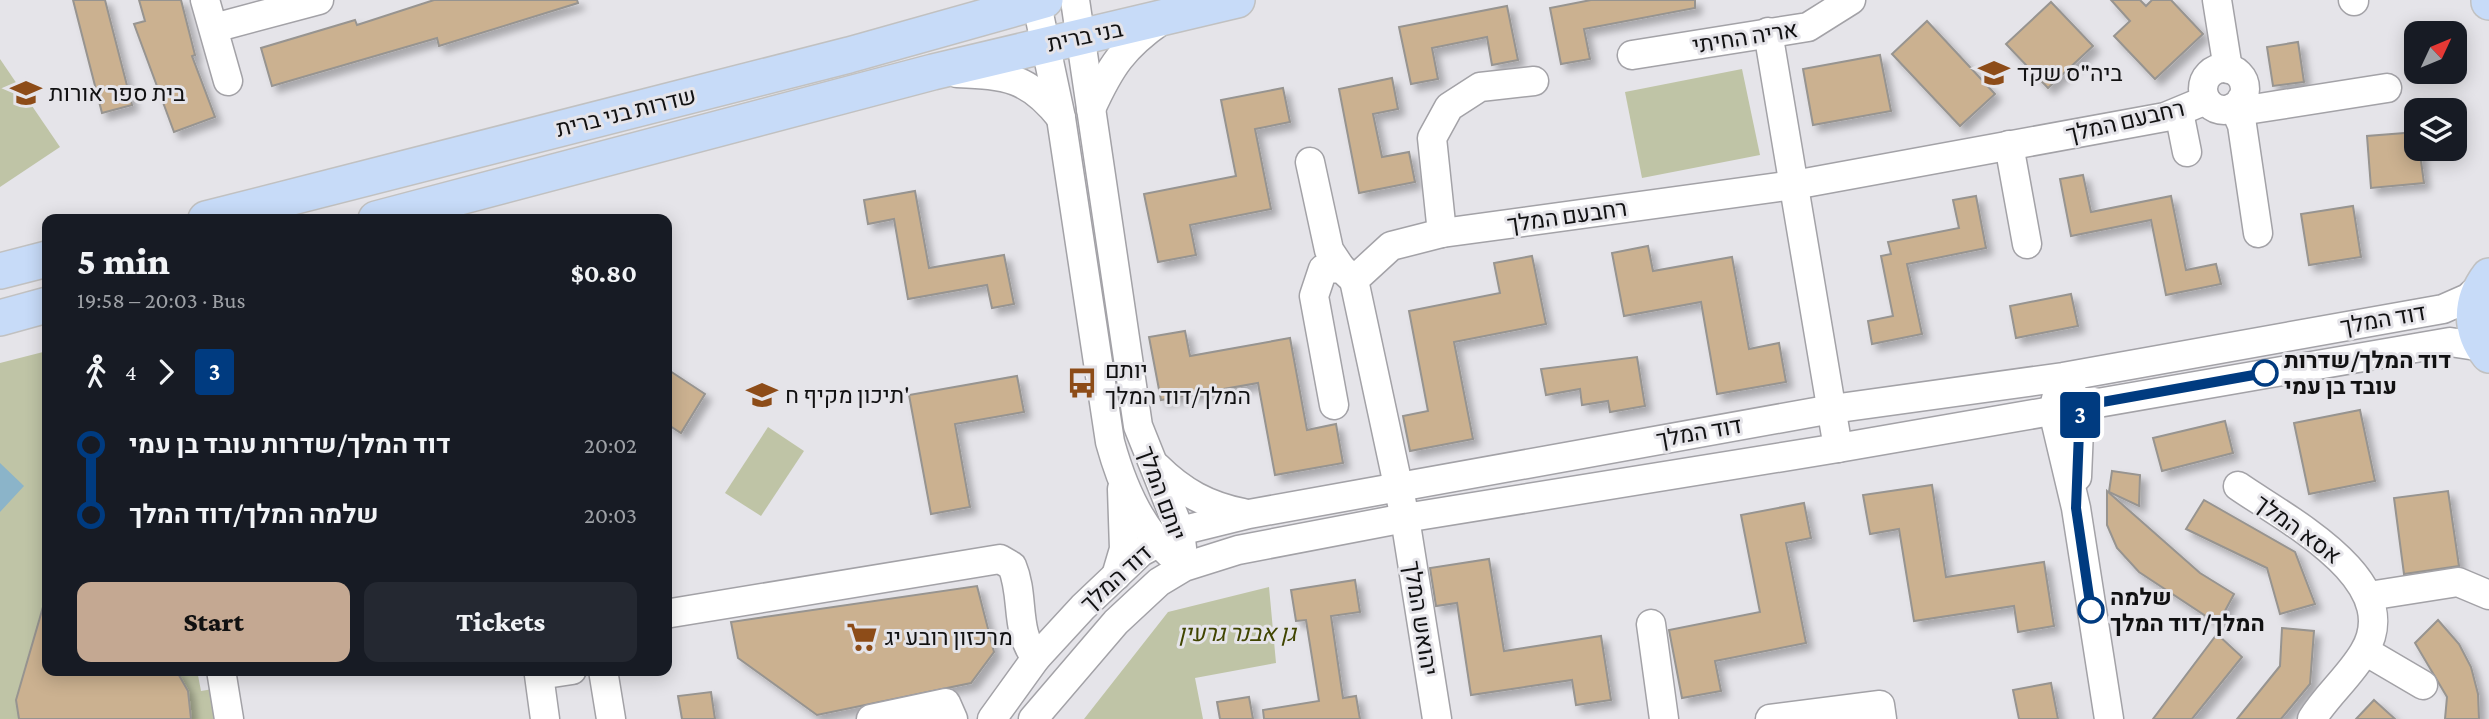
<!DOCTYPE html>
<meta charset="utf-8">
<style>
:root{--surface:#171b24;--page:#242831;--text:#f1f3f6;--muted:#9ea1a6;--accent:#c4a892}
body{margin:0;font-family:"Crimson Pro",Heebo,serif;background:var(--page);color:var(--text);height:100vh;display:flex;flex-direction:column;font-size:26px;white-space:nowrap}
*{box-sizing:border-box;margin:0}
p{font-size:23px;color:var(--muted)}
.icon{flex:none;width:38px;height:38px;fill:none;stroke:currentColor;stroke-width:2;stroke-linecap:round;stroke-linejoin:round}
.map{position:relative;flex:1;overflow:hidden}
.panel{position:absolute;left:42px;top:214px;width:630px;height:462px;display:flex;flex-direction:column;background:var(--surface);border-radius:14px;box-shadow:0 4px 18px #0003}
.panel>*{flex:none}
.badge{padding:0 14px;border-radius:5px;font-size:24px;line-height:46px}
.needle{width:46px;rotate:46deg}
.buttons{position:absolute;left:2404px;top:21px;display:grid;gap:14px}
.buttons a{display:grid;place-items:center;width:63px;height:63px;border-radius:14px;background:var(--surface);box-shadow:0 4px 18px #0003;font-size:35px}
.map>.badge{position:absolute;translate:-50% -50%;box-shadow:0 0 0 4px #fff}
.legs{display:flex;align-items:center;gap:10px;height:77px;padding:0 35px;font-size:23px}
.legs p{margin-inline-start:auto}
.overview{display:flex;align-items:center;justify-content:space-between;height:119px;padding:0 35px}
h1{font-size:38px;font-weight:800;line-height:52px}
.cta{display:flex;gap:14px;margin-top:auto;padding:14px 35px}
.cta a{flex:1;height:80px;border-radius:14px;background:var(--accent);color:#111;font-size:28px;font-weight:800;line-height:80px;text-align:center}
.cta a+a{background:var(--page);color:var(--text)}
ul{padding:0 35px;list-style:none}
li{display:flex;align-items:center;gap:24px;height:70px;font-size:26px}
li i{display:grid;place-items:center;width:10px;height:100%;margin:0 9px;background:currentColor}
li i::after{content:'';width:18px;height:18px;margin:-9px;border:5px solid;border-radius:50%;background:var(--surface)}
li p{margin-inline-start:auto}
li:first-child i{background:linear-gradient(#0000 50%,currentColor 0)}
li:last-child i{background:linear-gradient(currentColor 50%,#0000 0)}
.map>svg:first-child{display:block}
</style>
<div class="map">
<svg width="2489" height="719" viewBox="0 0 2489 719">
<defs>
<filter id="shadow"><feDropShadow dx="6" dy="6" stdDeviation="3.5" flood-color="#0004"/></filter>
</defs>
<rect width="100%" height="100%" fill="#e5e4e9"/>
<g fill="#bfc4a6">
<polygon points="0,59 60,147 0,187"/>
<polygon points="1742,69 1760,155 1642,178 1625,92"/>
<polygon points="47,351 47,670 197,670 201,691 213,689 218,719 0,719 0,363"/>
<polygon points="768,427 804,451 761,516 725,493"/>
<polygon points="1269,587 1276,663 1195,678 1203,719 1084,719 1168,612"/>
</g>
<polygon fill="#8bb4c9" points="0,463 24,486 0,512"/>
<g fill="#cbb190" stroke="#979490" stroke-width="2" filter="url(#shadow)">
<polygon points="73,0 105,0 132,105 102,113"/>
<polygon points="139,0 181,0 195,55 192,56 215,117 174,132 134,24 145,21"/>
<polygon points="434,0 577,0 578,3 439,46 437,38 272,86 261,48 355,20 357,25"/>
<polygon points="1591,0 1695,0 1695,8 1584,29 1590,59 1561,64 1550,8"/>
<polygon points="2111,0 2140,0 2146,6 2152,0 2171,0 2203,34 2155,79 2114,36 2130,21"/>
<polygon points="2051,2 2093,46 2048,88 2006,44"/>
<polygon points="1507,6 1518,60 1492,65 1487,37 1432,48 1438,79 1411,84 1399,27"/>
<polygon points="1927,21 1995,94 1960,126 1892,54"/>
<polygon points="2298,42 2304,82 2273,86 2267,47"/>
<polygon points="1880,55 1891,111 1813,125 1803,69"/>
<polygon points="1392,78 1398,109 1373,114 1382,157 1409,152 1415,182 1359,193 1339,89"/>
<polygon points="1283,88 1290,122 1255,129 1271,209 1190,225 1196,255 1158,262 1144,194 1236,176 1221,100"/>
<polygon points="2417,132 2424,183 2371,188 2367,136"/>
<polygon points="2083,175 2091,212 2171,196 2186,270 2216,264 2221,284 2166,295 2151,220 2071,236 2060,179"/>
<polygon points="915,191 929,268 1004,255 1014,304 992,308 987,285 908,299 894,219 868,224 864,200"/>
<polygon points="1976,196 1986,248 1907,264 1922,334 1872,344 1868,321 1893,316 1881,256 1891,254 1888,242 1959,228 1953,200"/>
<polygon points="2353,206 2361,257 2309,265 2301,214"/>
<polygon points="1648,246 1653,271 1732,257 1749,349 1779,343 1786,382 1717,394 1701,302 1624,316 1612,253"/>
<polygon points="1532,256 1546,324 1454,342 1473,439 1410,451 1403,416 1428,411 1409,311 1500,293 1494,263"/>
<polygon points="2071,294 2078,326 2016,338 2010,306"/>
<polygon points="1185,331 1190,356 1290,338 1307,430 1336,424 1343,463 1275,475 1258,383 1161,400 1149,337"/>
<polygon points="1637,357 1645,406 1610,412 1608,401 1582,405 1580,389 1546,395 1541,369"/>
<polygon points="667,369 705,394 681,433 667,424"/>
<polygon points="1017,376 1024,412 955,424 970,507 931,514 909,395"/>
<polygon points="2360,410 2375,481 2309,494 2294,423"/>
<polygon points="2225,421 2233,453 2162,471 2153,438"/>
<polygon points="2112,471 2140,475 2139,506 2109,492"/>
<polygon points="1932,485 1946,577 2044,562 2054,626 2018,632 2014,606 1914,621 1899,529 1870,534 1863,495"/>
<polygon points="2107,491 2200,573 2234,594 2218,624 2139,572 2117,548 2107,525"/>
<polygon points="2448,491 2459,566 2404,574 2394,498"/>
<polygon points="2204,500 2295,552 2315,604 2280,614 2267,568 2186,529"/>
<polygon points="1804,503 1811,538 1786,543 1806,643 1715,661 1721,691 1682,698 1669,630 1760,612 1741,515"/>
<polygon points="1489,559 1504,651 1601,636 1611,700 1576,705 1572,680 1471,695 1457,603 1436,606 1430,568"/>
<polygon points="1355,580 1360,612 1331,616 1343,698 1356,696 1360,719 1264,719 1263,710 1319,701 1306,620 1296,621 1291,590"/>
<polygon points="977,586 994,652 971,683 817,715 738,658 731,622"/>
<polygon points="43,607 47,608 47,670 176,670 188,691 191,719 19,719 16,700"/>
<polygon points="2438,620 2459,644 2471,667 2478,694 2479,719 2445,719 2447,697 2415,643"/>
<polygon points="2282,628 2314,631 2310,684 2281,719 2237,719 2280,666"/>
<polygon points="2217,634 2242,657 2192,719 2153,719"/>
<polygon points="2051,683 2058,719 2019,719 2013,690"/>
<polygon points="711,692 715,719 682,719 678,696"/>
<polygon points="1249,697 1253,719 1220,719 1217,702"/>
<polygon points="2374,700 2395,719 2356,719"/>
</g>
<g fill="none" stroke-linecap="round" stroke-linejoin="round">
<g stroke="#a3a2a7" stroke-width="31">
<g id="minor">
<polyline points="205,0 228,81"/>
<path d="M1036,0L1061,118L1110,442C1121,482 1138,525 1169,553"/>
<polyline points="1075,0 1138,426 1180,531 1182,548"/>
<polyline points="2217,0 2228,69"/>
<polyline points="2353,0 2354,1"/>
<polyline points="214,28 319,0"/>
<polyline points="1768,32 1838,448"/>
<polyline points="1632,55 1808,27 1851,0"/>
<circle cx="2224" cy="89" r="21"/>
<path d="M957,73C1006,75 1029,77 1061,118"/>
<polyline points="2241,100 2253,109 2387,88"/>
<polyline points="2234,107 2242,125 2258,233"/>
<path d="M1091,109C1110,67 1123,47 1162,20"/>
<polyline points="2179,112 2187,152"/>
<polyline points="2009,145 2027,244"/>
<polyline points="1310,162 1329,250 1341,268"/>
<polyline points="1442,233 1432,138 1449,107 1480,87 1534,81"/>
<polyline points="2071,391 2080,406 2077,477"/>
<polyline points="2057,395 2053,411 2076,508 2109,719"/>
<polyline points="1334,405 1314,296 1323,269 1341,268 1354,280"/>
<path d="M1157,467C1182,492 1208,506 1243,513"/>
<path d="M2238,486C2285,519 2407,580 2364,652C2350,676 2327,695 2312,719"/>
<polyline points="1116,576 1124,549 1122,489"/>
<polyline points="2369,596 2458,582 2489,595"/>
<path d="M671,613L1000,559L1012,566C1025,597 1014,630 1036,658"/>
<polyline points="1651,624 1664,719"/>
<polyline points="2365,651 2423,685"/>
<polyline points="221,670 229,719"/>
<polyline points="603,670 611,719"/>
<polyline points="545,719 539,675 572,670"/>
<polyline points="871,719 946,703 953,719"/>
<polyline points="992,719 1036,658 1083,607 1141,552 1180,531 1249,514 1832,409 2063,377 2443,309 2468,298 2480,287"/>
<polyline points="1033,719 1116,622 1159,582 1184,567 1238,550 1405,518 1838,448 2450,342 2483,347"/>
<polyline points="1437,719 1405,518 1354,280 1391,246 1442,233 1794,185 2165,117 2206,100"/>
<polyline points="1770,719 1880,705 1882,719"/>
</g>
</g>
<g stroke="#c1c1c1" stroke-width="38">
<g id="major">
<polyline points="2489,0 2489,2"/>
<polyline points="206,219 849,55 1045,0"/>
<polyline points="376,219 933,72 1237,0"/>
<polyline points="0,271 47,259"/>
<path d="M2489,276C2470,301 2469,330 2489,355"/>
<polyline points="0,318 47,305"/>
</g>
</g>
<use href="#minor" stroke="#fff" stroke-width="28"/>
<use href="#major" stroke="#c7dbf8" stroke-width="35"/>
</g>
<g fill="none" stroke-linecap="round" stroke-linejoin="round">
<g stroke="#fff" stroke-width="16">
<polyline id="line-1" points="2091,610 2076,508 2080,406 2265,373"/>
</g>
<use href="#line-1" stroke="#003b80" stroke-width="10"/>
</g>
<defs>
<g id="school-bare" transform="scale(2.415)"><path d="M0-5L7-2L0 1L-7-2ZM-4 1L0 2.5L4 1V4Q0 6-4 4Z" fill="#8d4c18" stroke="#e5e4e9" stroke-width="2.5" paint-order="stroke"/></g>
<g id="bus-bare" transform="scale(2.415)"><path d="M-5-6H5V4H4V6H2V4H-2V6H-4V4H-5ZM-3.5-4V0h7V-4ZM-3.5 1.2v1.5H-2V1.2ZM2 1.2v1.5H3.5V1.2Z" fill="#8d4c18" stroke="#e5e4e9" stroke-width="2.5" paint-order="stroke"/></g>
<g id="supermarket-bare" transform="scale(2.415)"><path d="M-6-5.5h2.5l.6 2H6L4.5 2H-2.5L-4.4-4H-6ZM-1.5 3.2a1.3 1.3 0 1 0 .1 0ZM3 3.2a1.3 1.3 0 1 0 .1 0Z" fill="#8d4c18" stroke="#e5e4e9" stroke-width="2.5" paint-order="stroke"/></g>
</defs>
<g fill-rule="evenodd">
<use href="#school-bare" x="1994" y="73"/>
<use href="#school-bare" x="26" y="93"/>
<use href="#bus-bare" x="1082" y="383"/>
<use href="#school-bare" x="762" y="395"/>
<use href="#supermarket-bare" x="862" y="637"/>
</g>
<g fill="#fff" stroke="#003b80" stroke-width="3.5">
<circle cx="2265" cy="373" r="12"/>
<circle cx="2091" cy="610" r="12"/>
</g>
<g text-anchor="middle" stroke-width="6" stroke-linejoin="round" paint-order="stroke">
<g font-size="23" fill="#111112" stroke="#e5e4e9">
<text transform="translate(1085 36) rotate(-12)" y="8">בני ברית</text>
<text transform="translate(1745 37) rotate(-9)" y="8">אריה החיתי</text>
<text transform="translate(626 112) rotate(-14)" y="8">שדרות בני ברית</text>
<text transform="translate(2125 121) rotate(-13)" y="8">רחבעם המלך</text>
<text transform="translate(1567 216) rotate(-8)" y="8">רחבעם המלך</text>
<text transform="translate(2383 319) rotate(-10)" y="8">דוד המלך</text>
<text transform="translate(1699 432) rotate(-10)" y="8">דוד המלך</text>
<text transform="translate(1162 493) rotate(70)" y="8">יותם המלך</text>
<text transform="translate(2298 529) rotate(36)" y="8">אסא המלך</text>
<text transform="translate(1116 578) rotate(-42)" y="8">דוד המלך</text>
<text transform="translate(1421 618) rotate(81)" y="8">יהואש המלך</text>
</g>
<g font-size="23" fill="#111112" stroke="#e5e4e9" text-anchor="start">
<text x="2017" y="81">ביה"ס שקד</text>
<text x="49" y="101">בית ספר אורות</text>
<text x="1105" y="378">יותם<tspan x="1105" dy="26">המלך/דוד המלך</tspan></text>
<text x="785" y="403">תיכון מקיף ח'</text>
<text x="885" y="645">מרכזון רובע יג</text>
</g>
<g font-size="23" font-weight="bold" fill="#111112" stroke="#e5e4e9" text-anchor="start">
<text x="2284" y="368">דוד המלך/שדרות<tspan x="2284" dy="26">עובד בן עמי</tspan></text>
<text x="2110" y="605">שלמה<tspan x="2110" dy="26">המלך/דוד המלך</tspan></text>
</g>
<g font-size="23" font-style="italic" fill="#404501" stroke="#e5e4e9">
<text x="1237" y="641">גן אבנר גרעין</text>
</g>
</g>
</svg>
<div class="buttons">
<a><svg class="needle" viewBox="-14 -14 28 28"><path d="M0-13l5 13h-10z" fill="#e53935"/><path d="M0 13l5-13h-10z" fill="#9ea1a6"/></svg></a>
<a><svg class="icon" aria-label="layers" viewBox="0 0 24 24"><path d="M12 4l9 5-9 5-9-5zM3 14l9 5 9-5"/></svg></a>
</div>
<b class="badge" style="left:2080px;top:415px;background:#003b80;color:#fff">3</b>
<section class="panel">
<div class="overview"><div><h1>5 min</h1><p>19:58 – 20:03 · Bus</p></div><b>$0.80</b></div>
<div class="legs"><svg class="icon" aria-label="walk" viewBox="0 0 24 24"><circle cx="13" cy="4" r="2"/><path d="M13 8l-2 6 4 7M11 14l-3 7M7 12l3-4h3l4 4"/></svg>4<svg class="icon" aria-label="forward" viewBox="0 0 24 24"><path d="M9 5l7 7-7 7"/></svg><b class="badge" style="background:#003b80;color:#fff">3</b></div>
<ul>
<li><i style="color:#003b80"></i><b>דוד המלך/שדרות עובד בן עמי</b><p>20:02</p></li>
<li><i style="color:#003b80"></i><b>שלמה המלך/דוד המלך</b><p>20:03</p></li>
</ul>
<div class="cta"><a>Start</a><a>Tickets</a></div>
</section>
</div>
